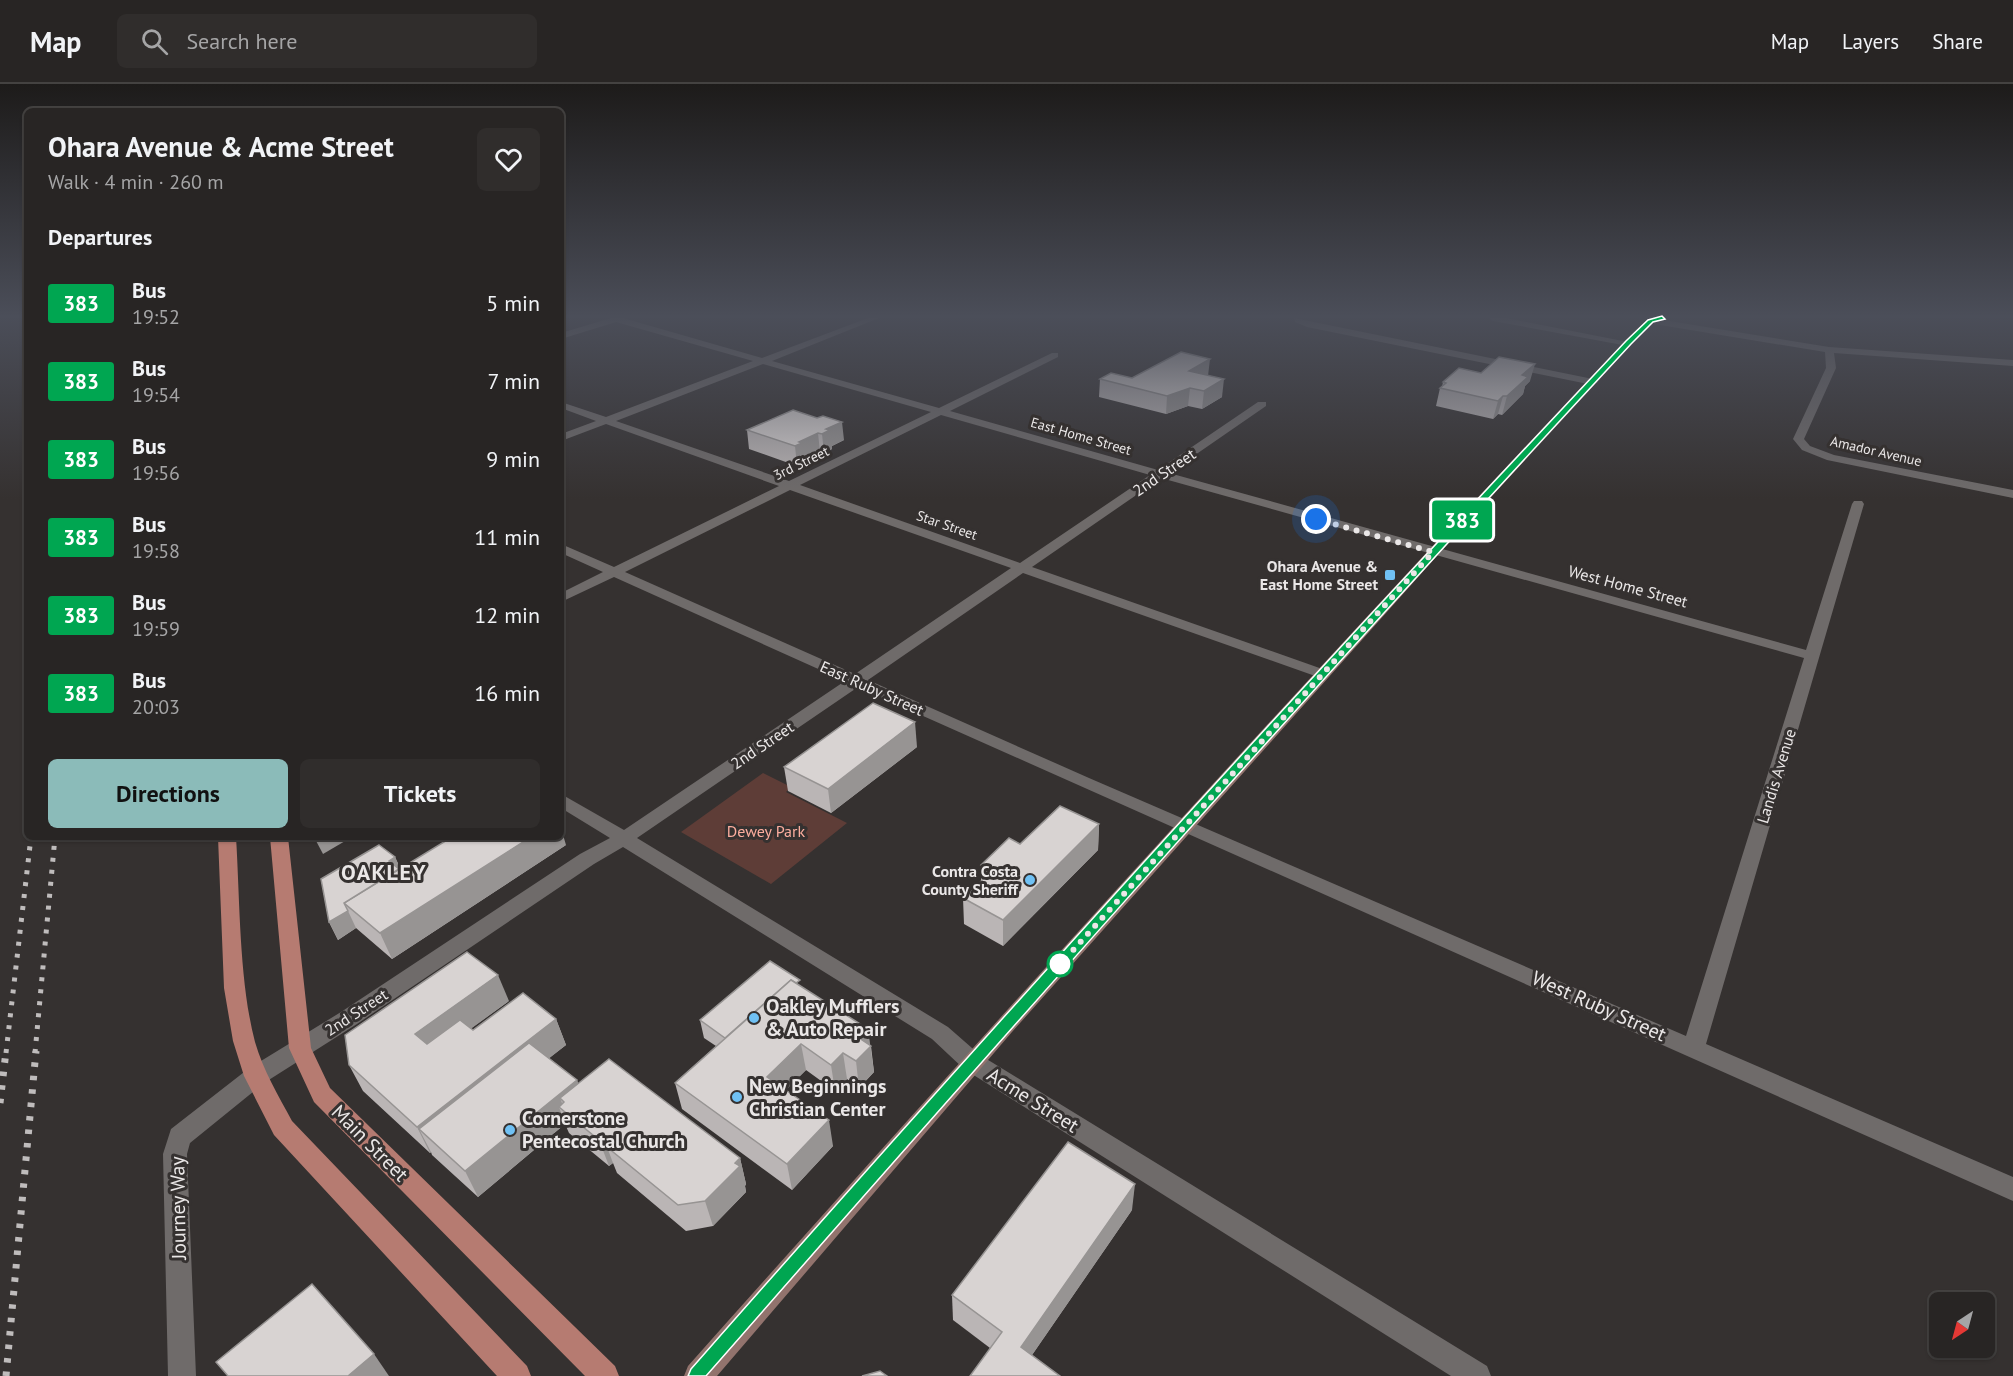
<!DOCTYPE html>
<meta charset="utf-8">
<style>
:root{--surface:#282524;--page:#302d2c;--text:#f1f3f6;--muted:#a5a5a6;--line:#444241;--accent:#8bbbb9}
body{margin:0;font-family:"PT Sans",sans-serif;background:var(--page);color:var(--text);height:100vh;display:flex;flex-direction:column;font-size:22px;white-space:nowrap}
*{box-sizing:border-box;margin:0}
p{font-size:20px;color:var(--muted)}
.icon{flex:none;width:33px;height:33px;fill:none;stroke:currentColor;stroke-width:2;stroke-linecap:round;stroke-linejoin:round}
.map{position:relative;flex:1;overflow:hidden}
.panel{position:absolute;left:24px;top:24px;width:540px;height:732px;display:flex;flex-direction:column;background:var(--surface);border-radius:9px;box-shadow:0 2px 4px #0004,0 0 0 2px var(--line)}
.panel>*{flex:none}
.badge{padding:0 12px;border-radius:4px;font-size:21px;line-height:39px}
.needle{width:39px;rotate:216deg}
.fabs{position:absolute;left:1929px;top:1208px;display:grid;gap:12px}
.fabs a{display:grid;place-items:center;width:66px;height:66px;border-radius:9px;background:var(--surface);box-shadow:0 2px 4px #0004,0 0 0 2px var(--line);font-size:30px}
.you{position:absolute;width:30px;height:30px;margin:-15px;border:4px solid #fff;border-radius:50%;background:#1a73e8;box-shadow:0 0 0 9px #1a73e833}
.map>.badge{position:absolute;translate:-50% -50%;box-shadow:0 0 0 3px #fff}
h2{padding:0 24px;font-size:22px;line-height:54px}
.round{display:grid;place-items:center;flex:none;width:63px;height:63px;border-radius:9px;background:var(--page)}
.summary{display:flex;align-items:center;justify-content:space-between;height:102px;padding:0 24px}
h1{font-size:28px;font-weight:800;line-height:45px}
.button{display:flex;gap:12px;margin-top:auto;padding:12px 24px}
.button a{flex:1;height:69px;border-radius:9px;background:var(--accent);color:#111;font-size:24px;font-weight:800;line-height:69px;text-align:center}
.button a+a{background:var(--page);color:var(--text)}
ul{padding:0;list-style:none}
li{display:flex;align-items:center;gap:18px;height:78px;padding:0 24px}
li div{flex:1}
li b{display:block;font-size:22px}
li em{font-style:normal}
li .badge{min-width:66px;font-weight:700;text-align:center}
header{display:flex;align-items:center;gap:36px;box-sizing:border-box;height:84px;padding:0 30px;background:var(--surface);border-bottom:2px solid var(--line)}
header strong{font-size:28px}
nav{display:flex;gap:33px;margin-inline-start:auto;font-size:21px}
.search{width:420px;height:54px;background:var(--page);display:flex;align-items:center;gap:15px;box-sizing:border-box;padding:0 21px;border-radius:9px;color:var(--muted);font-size:22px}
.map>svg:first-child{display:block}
</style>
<header>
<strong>Map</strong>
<div class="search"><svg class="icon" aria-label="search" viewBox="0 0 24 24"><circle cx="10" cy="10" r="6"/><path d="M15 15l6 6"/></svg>Search here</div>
<nav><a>Map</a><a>Layers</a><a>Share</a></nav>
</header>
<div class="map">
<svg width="2013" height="1292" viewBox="0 0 2013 1292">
<rect width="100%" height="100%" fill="#353130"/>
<polygon fill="#5e3d37" points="763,689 791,703 786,708 847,739 771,800 681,748"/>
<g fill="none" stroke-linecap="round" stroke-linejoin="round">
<g fill="#6f6b6a" fill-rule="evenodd">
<path d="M611,234H623L762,274L868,234H879L772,277L939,324L1052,269H1058V273L950,327L1158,386L1258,318H1266V322L1169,389L1806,566L1852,420L1854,417H1862L1864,420L1706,960L2013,1093V1117L858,603L637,754L948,943L980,971L1487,1282L1491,1292H1451L964,985L932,955L623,763L594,780L357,940L264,999L190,1059L187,1070L196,1292H168L163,1070L171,1045L248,985L341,928L580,770L610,754L561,724V710L624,746L845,597L614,493L561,518V509L603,488L561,469V460L614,483L779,402L606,340L561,357V350L596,337L561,324V318L606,333L753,277L616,238L561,255V249ZM763,280L931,328L789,397L616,337ZM941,331L1150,391L1020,479L800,401ZM1161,394L1804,574L1686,952L1089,694L868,596L1023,489L1318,593H1328L1331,590L1328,587L1032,483ZM790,406L1011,484L855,590L625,488Z"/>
<polygon points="1294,234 1593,295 1598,298 1593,301 1307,243 1295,238"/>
<polygon points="1489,234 1506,234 1633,259 1628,262 1493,237"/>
<polygon points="1651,234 1829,263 2013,276 2013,282 1834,269 1836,284 1804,355 1810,362 1834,371 2013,406 2013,414 1827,376 1802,366 1793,355 1826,284 1825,268 1648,239 1647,237"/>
</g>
<path fill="#92736d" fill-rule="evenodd" d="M1653,234H1666L1654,239L1631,261L1444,464L1012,948L717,1292H684L688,1282C996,936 1307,593 1625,257L1648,235Z"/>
<g fill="#b67b71" fill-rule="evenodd">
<path d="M218,753H236C240,816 239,897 255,958C263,986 278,1011 292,1037L527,1282L531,1292H497L274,1051L244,992L233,957L224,904Z"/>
<polygon points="270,753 288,753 311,964 330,1004 615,1282 619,1292 585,1292 314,1018 289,964"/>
</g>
<g stroke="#bfbcbc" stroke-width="5" stroke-dasharray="4 8" stroke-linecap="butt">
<polyline points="6,969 31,753"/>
<polyline points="35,969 55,753"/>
</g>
<g stroke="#bfbcbc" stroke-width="7" stroke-dasharray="4.5 9" stroke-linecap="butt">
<polyline points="0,1019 6,967"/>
<polyline points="6,1292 36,967"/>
</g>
</g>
<g fill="#bab5b5">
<polygon points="1481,289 1530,297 1525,302 1523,310 1502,331 1498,330 1493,335 1436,322 1440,304 1442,303 1443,298"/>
<polygon points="1208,291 1222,313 1202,325 1188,322 1166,330 1099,313 1100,295"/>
<polygon points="793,326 844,356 832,362 832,365 824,369 820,368 804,376 805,378 797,382 749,365 747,346"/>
<polygon points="917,663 831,729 788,707 784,683"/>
<polygon points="1099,740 1098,766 1003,862 964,840 963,814 981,797 981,781 1020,760"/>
<polygon points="566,761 392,875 356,844 338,856 329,838 321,795 395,773 400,784"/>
<polygon points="801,902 871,962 874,988 859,1004 847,995 835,1007 806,986 786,1006 833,1062 792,1106 682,1025 675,999 716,962 704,954 700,936"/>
<polygon points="509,917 470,945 473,946 556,935 566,961 549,974 577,996 578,1000 740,1074 746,1100 745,1102 746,1108 713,1142 686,1147 617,1089 613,1079 609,1082 569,1049 565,1040 478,1113 432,1071 431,1068 430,1069 363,1007 349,981"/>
<polygon points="1132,1126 1032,1271 990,1264 953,1236 952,1211"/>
</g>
<g fill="#979493">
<polygon points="1210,275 1208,292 1190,304 1188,322 1166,330 1167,312 1189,287"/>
<polygon points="1535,280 1530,297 1525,302 1523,310 1502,331 1507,312 1522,291"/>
<polygon points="1224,295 1222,313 1202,325 1204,307"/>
<polygon points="1503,312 1498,330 1493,335 1498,317"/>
<polygon points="842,338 844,356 832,362 832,365 824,369 822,350 826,345"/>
<polygon points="818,349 820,368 804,376 805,378 797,382 795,362 799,358"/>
<polygon points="915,638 917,663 831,729 828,705"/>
<polygon points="1099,740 1098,766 1003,862 1003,836"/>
<polygon points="561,744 566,761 392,875 380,849 531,753 561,753"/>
<polygon points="314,753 352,753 323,770"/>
<polygon points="395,773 403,790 389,777"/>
<polygon points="348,827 356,844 338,856 329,838"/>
<polygon points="498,891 509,917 428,976 415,950"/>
<polygon points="556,935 566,961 438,1062 419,1045 431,1068 430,1069 417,1043"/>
<polygon points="868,945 874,988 859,1004 856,977 859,954"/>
<polygon points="801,960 806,986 772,1019 767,993"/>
<polygon points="843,969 847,995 835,1007 831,981"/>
<polygon points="577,996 587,1022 564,1018 560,1014 566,1029 559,1023 565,1040 478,1113 465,1087"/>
<polygon points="829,1036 833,1062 792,1106 787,1080"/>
<polygon points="605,1052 610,1066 607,1063 613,1079 609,1082 599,1056"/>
<polygon points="740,1074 746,1100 745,1102 746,1108 713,1142 705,1117"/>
<polygon points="1135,1100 1132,1126 1021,1287 1021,1263"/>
<polygon points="374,1270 389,1292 348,1292"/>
</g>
<g fill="#d8d3d2" stroke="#979493" stroke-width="1.5">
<polygon points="1181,268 1210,275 1189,287 1224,295 1204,307 1190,304 1167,312 1100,295 1111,289 1132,294"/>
<polygon points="1499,273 1535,280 1522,291 1528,293 1507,312 1503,312 1498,317 1440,304 1446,299 1443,298 1459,284 1481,289"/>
<polygon points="793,326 817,334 823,332 842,338 826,345 830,346 822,350 818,349 799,358 802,359 795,362 747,346"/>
<polygon points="873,619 915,638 828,705 784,683"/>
<polygon points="1060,722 1099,740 1003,836 963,814 992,787 981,781 1009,754 1020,760"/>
<polygon points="452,753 531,753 380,849 344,819"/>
<polygon points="379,761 395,773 389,777 399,785 344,819 348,827 329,838 321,795"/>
<polygon points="467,868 498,891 415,950 427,960 460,936 473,946 523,909 556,935 417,1043 349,981 345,951"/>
<polygon points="770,877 800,896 796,899 791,896 725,954 700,936"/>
<polygon points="791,896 868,945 859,954 871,962 856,977 843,969 831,981 801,960 767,993 829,1036 787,1080 675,999"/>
<polygon points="529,959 577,996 465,1087 419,1045"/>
<polygon points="609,975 740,1074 735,1079 740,1082 705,1117 678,1121 607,1063 613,1058 605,1052 599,1056 559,1023 564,1018 560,1014"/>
<polygon points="1068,1058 1135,1100 1021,1263 1060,1292 970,1292 1002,1248 952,1211"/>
<polygon points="312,1200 374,1270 348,1292 228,1292 216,1278"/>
<polygon points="880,1287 887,1292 862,1292"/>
</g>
<linearGradient id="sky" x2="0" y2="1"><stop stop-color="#1d1b1a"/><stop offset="0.56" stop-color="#4b4e59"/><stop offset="1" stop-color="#4b4e59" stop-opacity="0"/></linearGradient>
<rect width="2013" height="415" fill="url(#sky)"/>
<path fill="#00a651" stroke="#fff" stroke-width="1.5" d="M1662,232L1665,235L1653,238L1631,260C1315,600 1008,947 706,1292H688L691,1285C997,937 1308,594 1626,257L1648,236Z"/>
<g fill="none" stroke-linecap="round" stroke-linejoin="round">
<polyline stroke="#eae7e7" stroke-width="6" stroke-dasharray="0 10.8" points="1060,880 1056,885 1433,468 1316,435"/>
</g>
<g fill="#70c1f4" stroke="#353130" stroke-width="2">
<rect x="1384" y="485" width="12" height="12" rx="3"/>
<circle cx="1030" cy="796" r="6"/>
<circle cx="754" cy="934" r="6"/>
<circle cx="737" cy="1013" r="6"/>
<circle cx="510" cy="1046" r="6"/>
</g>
<circle fill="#fff" stroke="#00a651" stroke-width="3" cx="1060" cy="880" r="12"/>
<g text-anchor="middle" stroke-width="6" stroke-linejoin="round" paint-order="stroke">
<g font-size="14" fill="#eae7e7" stroke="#353130">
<text transform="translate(1081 352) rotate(16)" y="5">East Home Street</text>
<text transform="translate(1876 367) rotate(13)" y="5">Amador Avenue</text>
<text transform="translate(801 379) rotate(-26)" y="5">3rd Street</text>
<text transform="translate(947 441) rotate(19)" y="5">Star Street</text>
</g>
<g font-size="16" fill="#eae7e7" stroke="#353130">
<text transform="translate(1164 388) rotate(-34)" y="6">2nd Street</text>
<text transform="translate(1628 502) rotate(15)" y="6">West Home Street</text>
<text transform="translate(872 604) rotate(24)" y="6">East Ruby Street</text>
<text transform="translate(762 661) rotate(-34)" y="6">2nd Street</text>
<text transform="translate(1776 692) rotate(-73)" y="6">Landis Avenue</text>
<text transform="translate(356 928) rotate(-33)" y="6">2nd Street</text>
</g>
<g font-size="16" font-weight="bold" fill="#eae7e7" stroke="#353130" text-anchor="end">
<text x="1378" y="488">Ohara Avenue &amp;<tspan x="1378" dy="18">East Home Street</tspan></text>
<text x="1018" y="793">Contra Costa<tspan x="1018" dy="18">County Sheriff</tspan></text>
</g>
<g font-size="16" fill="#fcad9e" stroke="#353130">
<text x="766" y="753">Dewey Park</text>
</g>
<g font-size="20" font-weight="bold" fill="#eae7e7" stroke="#353130" text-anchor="start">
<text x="766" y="929">Oakley Mufflers<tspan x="766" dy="23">&amp; Auto Repair</tspan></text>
<text x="749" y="1009">New Beginnings<tspan x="749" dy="23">Christian Center</tspan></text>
<text x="522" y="1041">Cornerstone<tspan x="522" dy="23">Pentecostal Church</tspan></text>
</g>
<g font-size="20" fill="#eae7e7" stroke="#353130">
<text transform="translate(1599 922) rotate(24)" y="7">West Ruby Street</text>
<text transform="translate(1033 1016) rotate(32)" y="7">Acme Street</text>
<text transform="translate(370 1059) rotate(45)" y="7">Main Street</text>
<text transform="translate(178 1124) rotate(-91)" y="7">Journey Way</text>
</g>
<g font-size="22" font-weight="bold" letter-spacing="1.5" fill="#eae7e7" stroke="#353130">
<text x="384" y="796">OAKLEY</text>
</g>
</g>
</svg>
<div class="fabs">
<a><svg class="needle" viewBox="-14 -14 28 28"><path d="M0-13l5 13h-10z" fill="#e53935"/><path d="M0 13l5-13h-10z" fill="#a5a5a6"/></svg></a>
</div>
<div class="you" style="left:1316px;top:435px"></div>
<b class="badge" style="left:1462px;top:436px;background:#00a651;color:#fff">383</b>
<section class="panel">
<div class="summary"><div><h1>Ohara Avenue &amp; Acme Street</h1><p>Walk · 4 min · 260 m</p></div><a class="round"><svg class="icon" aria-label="heart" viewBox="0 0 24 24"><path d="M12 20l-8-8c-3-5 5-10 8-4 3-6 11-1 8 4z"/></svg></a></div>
<h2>Departures</h2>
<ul>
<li><span class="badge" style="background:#00a651;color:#fff">383</span><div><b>Bus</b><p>19:52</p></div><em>5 min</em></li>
<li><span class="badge" style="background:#00a651;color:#fff">383</span><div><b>Bus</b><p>19:54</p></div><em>7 min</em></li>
<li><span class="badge" style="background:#00a651;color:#fff">383</span><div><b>Bus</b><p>19:56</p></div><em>9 min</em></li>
<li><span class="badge" style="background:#00a651;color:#fff">383</span><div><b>Bus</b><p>19:58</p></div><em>11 min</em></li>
<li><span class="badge" style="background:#00a651;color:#fff">383</span><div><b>Bus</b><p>19:59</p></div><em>12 min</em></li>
<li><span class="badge" style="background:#00a651;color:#fff">383</span><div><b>Bus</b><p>20:03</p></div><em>16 min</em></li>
</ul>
<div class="button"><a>Directions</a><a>Tickets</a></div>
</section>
</div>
